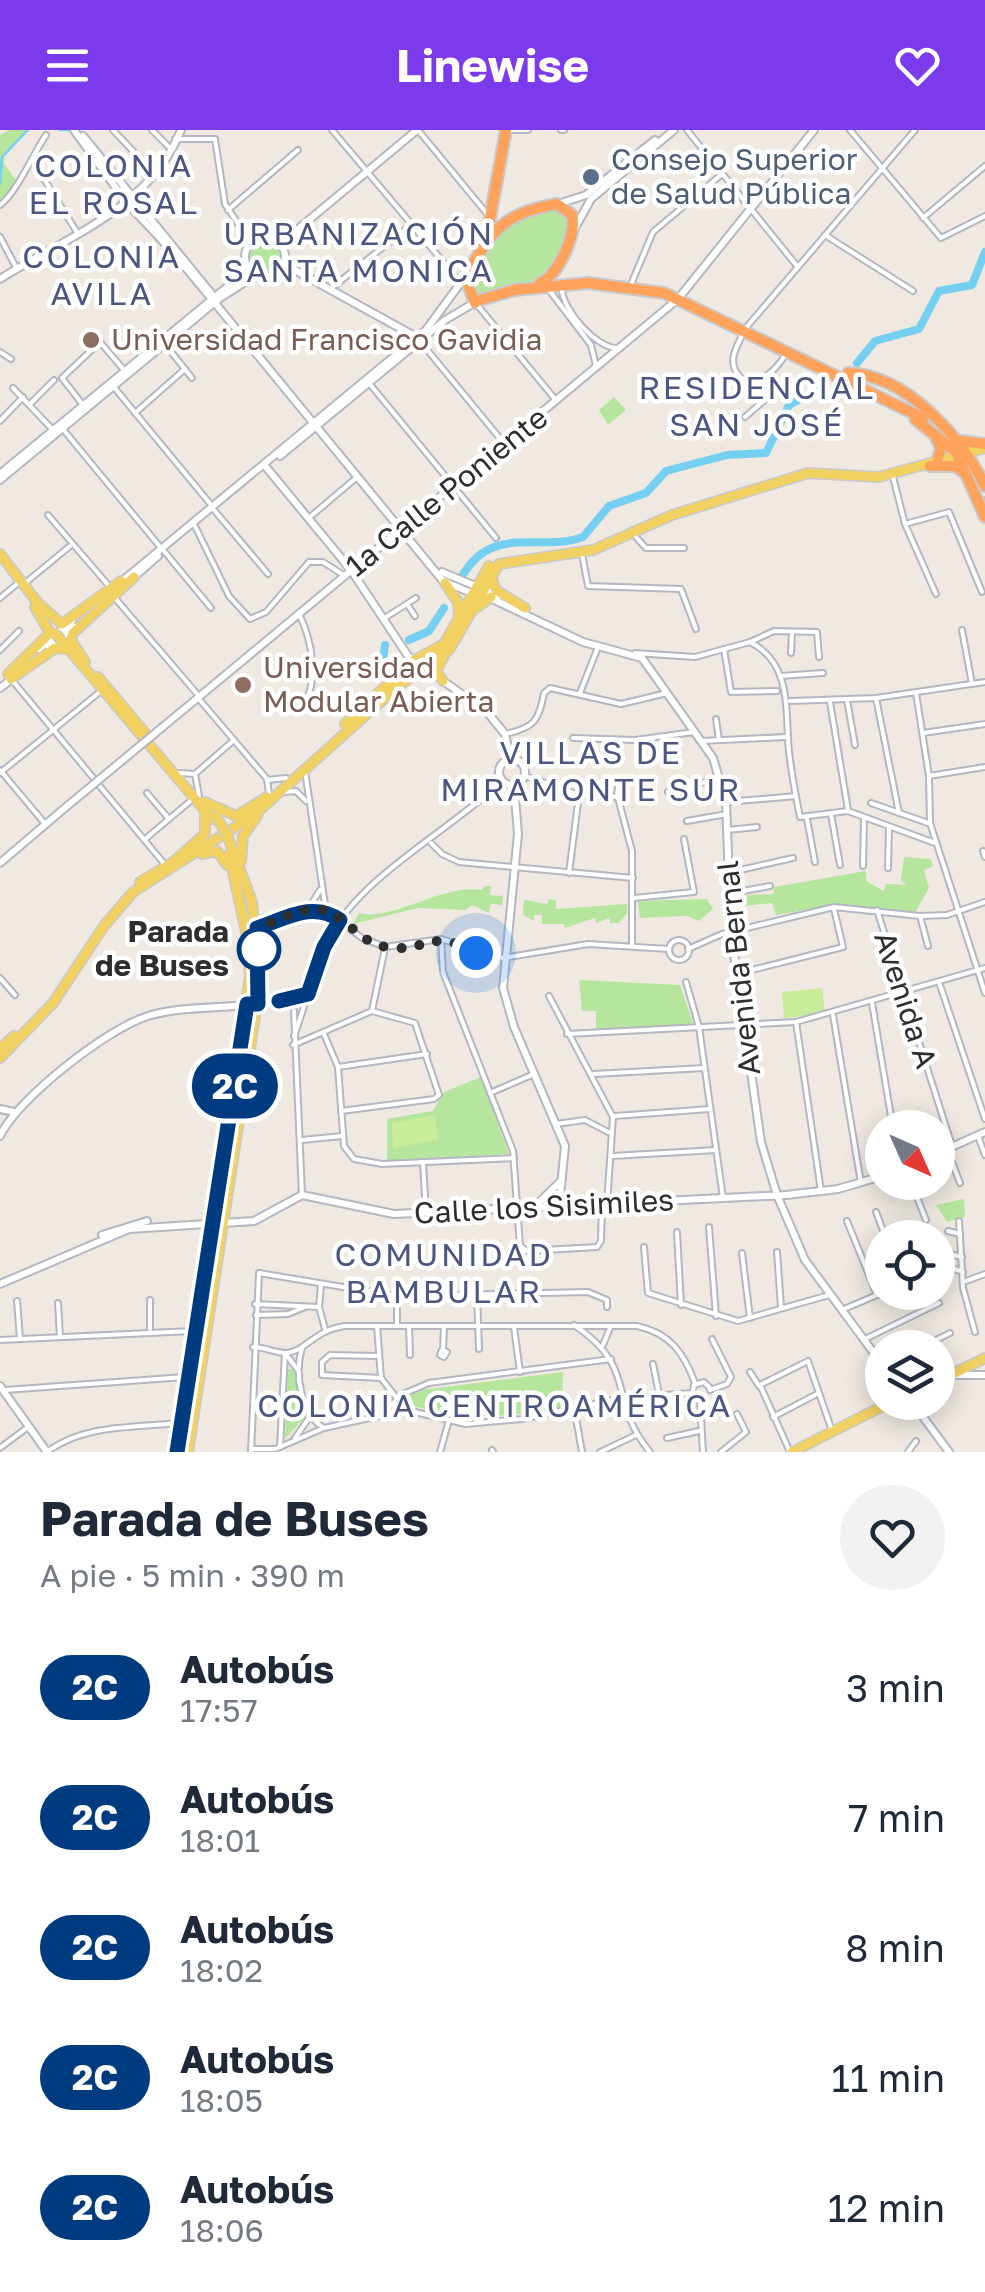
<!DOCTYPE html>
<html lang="es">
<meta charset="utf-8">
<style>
:root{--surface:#fff;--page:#f2f2f3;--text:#1f2937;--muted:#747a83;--accent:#7c3aed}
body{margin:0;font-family:"Golos Text",sans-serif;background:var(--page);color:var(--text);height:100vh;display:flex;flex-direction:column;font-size:38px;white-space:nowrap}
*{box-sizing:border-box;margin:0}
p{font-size:32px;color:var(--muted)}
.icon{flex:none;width:55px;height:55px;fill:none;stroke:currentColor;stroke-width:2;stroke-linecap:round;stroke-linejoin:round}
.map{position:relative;height:1322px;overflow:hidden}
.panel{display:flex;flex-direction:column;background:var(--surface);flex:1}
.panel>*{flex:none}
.badge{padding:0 20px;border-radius:32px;font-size:35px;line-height:65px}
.needle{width:65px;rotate:135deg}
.fabs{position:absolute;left:865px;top:980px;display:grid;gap:20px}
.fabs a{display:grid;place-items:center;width:90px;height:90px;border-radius:50%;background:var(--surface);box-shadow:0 5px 25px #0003;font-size:50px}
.you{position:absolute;width:50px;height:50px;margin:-25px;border:8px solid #fff;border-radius:50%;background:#1a73e8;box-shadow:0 0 0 15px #1a73e833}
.map>.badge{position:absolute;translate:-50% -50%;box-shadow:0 0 0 5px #fff}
.round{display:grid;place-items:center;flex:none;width:105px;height:105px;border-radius:52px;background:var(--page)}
.summary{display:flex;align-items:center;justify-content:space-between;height:170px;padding:0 40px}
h1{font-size:48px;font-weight:700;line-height:75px}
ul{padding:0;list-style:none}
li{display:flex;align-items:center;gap:30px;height:130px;padding:0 40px}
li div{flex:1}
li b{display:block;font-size:38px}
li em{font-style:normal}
li .badge{min-width:110px;font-weight:700;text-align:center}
header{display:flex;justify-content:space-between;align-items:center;height:130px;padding:0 40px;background:var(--accent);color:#fff;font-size:45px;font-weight:700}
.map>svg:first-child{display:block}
</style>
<header><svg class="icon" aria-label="menu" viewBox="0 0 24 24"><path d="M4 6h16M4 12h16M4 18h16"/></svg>Linewise<svg class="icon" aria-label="heart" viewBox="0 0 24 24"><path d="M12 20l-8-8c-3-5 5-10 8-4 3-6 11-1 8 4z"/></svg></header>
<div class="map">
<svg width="985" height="1322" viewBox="0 0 985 1322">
<rect width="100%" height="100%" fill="#efe9e1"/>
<g fill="#b6e59e">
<polygon points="9,0 28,0 4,23 4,34 16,50 0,72 0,5"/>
<path d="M558,77L568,85C569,98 566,105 561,116C539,161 522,153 477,166L469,150L507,90Z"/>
<circle cx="265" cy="127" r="15"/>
<polygon points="614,267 626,280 608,295 599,280"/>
<polygon points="904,727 931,729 933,736 924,740 929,758 915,783 839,774 776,785 772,773 735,777 747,770 747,765 773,764 774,757 866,741 866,751 884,761 886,754 906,755 901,750"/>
<path d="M484,756H491L490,765L503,766L502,775L491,774L489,783L472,775L465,780L418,778L353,794L359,783C394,792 440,754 482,760Z"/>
<polygon points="549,769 556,770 556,779 627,774 627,783 619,793 610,793 609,788 596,793 595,788 565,798 564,794 542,794 542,785 534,785 534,791 523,785 524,770 547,774"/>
<polygon points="707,769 713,779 699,791 687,786 640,788 638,771"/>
<polygon points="579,850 680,855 694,896 596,901 596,881 582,881"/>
<polygon points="481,947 509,1024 387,1031 387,989 433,981 444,962"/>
<polygon points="964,1069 965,1087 947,1092 936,1075"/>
<polygon points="288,1239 295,1239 305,1287 285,1309"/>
<path d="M563,1242L562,1277C503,1288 468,1291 410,1275L408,1266L421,1260Z"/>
</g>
<g fill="#c9ec9a">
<polygon points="822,858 825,884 784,888 782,862"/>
<polygon points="435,985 438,1010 393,1018 392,993"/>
</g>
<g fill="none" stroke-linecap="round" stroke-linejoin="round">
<g stroke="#75cff0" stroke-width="2.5">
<polyline points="60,0 74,0"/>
<polyline points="0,54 2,27 28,0"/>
</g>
<g stroke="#75cff0" stroke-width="8">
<polyline points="857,233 875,211 919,199 939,161 972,155 985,122"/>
<path d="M461,448C492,392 540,423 583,407L609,376L646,363L666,341L727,325L766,323L789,275L824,256"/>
<polyline points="409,510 429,501 444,478"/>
<polyline points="357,536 370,546 381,542 385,515"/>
</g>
<g stroke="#c8c4bd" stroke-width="10" stroke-dasharray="10 5" stroke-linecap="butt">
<polyline points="923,288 948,310"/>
<polyline points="962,327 985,373"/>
</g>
<g stroke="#b4b7c1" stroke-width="8">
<g id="street">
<polyline points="113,0 155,44"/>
<polyline points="152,0 170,18"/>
<polyline points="332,0 461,153"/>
<polyline points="418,0 488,85"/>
<polyline points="511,0 528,0"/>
<polyline points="561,0 564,0"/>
<polyline points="687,0 797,136"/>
<polyline points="850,0 941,108 985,86"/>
<polyline points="175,9 215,9"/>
<polyline points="215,9 225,74 251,113"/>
<polyline points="44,49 78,104"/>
<path d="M0,75C16,64 33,24 46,5"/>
<polyline points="228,80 298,20"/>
<polyline points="923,88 985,36"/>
<polyline points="825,105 913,161"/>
<polyline points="0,107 17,139"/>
<polyline points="632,152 653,102 722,44"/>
<polyline points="329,160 411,95"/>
<polyline points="549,160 591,215 596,236"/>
<path d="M562,160C563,180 596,218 617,218"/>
<polyline points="478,176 555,269"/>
<polyline points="420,211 502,311"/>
<polyline points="164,213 192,248"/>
<polyline points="0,222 11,229"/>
<path d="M786,224C775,241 762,255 741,248C725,232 737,217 745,199L915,0"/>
<polyline points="369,253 496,408"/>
<polyline points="113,256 212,376"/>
<polyline points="13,258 53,300"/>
<polyline points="30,274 54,250"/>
<polyline points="83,275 62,248 100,212 124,240"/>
<polyline points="135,283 185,239"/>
<polyline points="745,287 768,267 756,250"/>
<polyline points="0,291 23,267"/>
<polyline points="62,298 161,418"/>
<polyline points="893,347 905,394 936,464"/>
<polyline points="214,380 268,444"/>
<polyline points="48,385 109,456"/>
<polyline points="310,387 356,348"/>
<polyline points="905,394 949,382 982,462"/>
<polyline points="195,396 229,466 250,489 266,482 309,432 323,432 345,446"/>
<polyline points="635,406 646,418 684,418"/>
<polyline points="164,421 211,478"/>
<polyline points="582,424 588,456 681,459 696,499"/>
<polyline points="24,454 70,416"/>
<polyline points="0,468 17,454"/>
<polyline points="115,468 198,565"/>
<polyline points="407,474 415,486"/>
<polyline points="383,489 416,468"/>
<polyline points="962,500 972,554"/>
<polyline points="750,512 774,501 817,502 819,527"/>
<polyline points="724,519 731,562 777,561"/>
<polyline points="0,520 19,501"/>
<path d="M635,523L695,527L750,512C788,531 786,571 788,608C789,634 795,661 800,687L848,681L935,713"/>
<polyline points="791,523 792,502"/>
<polyline points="780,546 823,543"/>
<polyline points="12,550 95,650"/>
<polyline points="580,563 598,517"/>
<polyline points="916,563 929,646 930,693 985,863"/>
<polyline points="876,568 899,683"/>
<polyline points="199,569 267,649 269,664"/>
<polyline points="847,570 855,615"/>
<polyline points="790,571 876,568 985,552"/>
<polyline points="830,572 848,680"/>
<path d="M285,581L302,577C320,552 312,510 299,484"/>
<polyline points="716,589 719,610"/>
<polyline points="923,603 985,594"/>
<path d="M505,604C534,598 539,591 544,563L550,558L621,574L667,563"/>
<polyline points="573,608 635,610 694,602"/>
<polyline points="701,611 786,607"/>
<polyline points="0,640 46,695"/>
<polyline points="305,641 326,781 362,808 385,817 441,809 503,828 588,814 669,819"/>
<polyline points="0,643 101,561"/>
<polyline points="179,643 195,644 234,610"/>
<polyline points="195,644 199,666"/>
<polyline points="525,646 579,665 618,667"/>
<polyline points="929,646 985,637"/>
<polyline points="267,650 286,648"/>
<polyline points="619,652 617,664 632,721 632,815"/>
<polyline points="98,654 166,736"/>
<polyline points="285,662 296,661 306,671"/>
<polyline points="668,662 720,648"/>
<polyline points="147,663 169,689"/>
<polyline points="726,672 796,666"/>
<polyline points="871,673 928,693"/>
<polyline points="831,684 840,735"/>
<polyline points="807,689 815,732"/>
<polyline points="687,691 727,684"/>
<polyline points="727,700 757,697"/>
<polyline points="144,710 194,668"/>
<polyline points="431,713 442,724 459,732 633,748"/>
<polyline points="983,721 985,727"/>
<polyline points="863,736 864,688"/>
<polyline points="888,738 889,697"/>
<polyline points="731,742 793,728"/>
<polyline points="569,743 579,665"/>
<polyline points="732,763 770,756"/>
<polyline points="634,768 694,762 684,709"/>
<polyline points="309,778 320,760"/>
<polyline points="877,780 952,1016"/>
<polyline points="920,786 928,816"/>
<polyline points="257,798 311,779 326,781"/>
<polyline points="441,809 443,842 513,1021 520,1116 527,1121 597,1117 601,1111 602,1074"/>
<circle cx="679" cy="820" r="10"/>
<polyline points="688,819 722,804 834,777 920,786 947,785 985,772"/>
<polyline points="736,844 843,817 834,779"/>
<polyline points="0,848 15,865"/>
<polyline points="686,852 699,897 723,1068"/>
<polyline points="939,852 985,989"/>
<polyline points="549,866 613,987 607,1074"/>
<polyline points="260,873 296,870 308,864"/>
<polyline points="872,873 893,998"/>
<polyline points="294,881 302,1065"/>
<polyline points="833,885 861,1053"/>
<polyline points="796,892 821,1061"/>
<polyline points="324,904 338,937 344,1016 354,1029 382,1034 514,1028"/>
<polyline points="567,904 796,892 985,838"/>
<path d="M294,906C307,872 313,836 331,805C363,745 452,699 502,651"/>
<polyline points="293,915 372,881 385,818"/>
<polyline points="338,937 427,924"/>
<polyline points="594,944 704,938"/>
<polyline points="490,963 534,944"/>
<polyline points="341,981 434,969 439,965 415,893 372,881"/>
<polyline points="615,986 710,979"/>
<polyline points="556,994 585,990 612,1004"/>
<polyline points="978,1006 985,1025"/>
<polyline points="302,1010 342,1006"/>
<polyline points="947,1019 960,1053"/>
<polyline points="612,1026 716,1020"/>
<polyline points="423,1032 426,1083"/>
<polyline points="911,1052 926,1090"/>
<polyline points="876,1082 886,1108"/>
<polyline points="847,1091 877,1165"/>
<polyline points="959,1091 963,1158 975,1202"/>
<polyline points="709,1097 716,1186"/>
<polyline points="948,1101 960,1104"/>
<polyline points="677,1102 681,1175"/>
<polyline points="644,1117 648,1163 738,1191 829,1165"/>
<polyline points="938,1121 962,1127"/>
<polyline points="777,1122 781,1177"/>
<polyline points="742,1123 750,1188"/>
<polyline points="938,1133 963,1142"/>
<polyline points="966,1151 985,1144"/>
<polyline points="321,1155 319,1177 325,1199"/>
<polyline points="477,1164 479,1219"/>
<polyline points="397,1166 397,1195"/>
<polyline points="150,1170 150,1199"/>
<polyline points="17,1171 20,1209"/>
<polyline points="58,1173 60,1207"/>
<polyline points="255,1174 319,1177"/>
<polyline points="844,1179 877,1165 901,1162"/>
<polyline points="256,1185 288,1184 305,1177"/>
<path d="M574,1195C640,1239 606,1269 650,1322"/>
<polyline points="377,1196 381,1248 406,1280"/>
<polyline points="409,1196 410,1225"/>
<polyline points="514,1197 520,1242"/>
<polyline points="0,1210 192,1201"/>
<polyline points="863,1210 939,1173"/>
<polyline points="603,1215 610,1198"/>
<path d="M253,1217C264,1217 276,1223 286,1223C305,1222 314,1200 345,1196H637C670,1203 684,1223 695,1253"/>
<path d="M302,1218C294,1244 301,1284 324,1298"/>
<polyline points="920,1218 950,1203"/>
<polygon points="442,1220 447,1222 444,1227 440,1225"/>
<polyline points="443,1220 444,1196"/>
<polyline points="285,1223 297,1239"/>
<polyline points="378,1226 330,1225 322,1232 322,1245 381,1248"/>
<polyline points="653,1234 659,1264"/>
<polyline points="750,1242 759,1256"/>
<polyline points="5,1260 185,1247"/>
<polyline points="710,1260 727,1254 731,1247 712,1209"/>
<polyline points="700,1271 703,1322"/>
<polyline points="700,1271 692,1265 694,1255 704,1252 710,1258"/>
<polyline points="574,1277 582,1322"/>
<polyline points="379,1286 403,1264 429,1253 611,1229"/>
<polyline points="773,1287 817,1264"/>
<polyline points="295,1308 309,1288"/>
<polyline points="667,1308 699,1301"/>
<polyline points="280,1317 285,1223"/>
<polyline points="0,1318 28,1297"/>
<polyline points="251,1319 275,1319 324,1298 406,1280 466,1294 522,1289 623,1268 692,1263"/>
<polyline points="492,1320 493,1322"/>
<path d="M48,1321C86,1294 133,1298 178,1293"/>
<polyline points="251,1322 259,1143 397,1166 588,1162 607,1170 607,1177"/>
<polyline points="440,1322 449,1290"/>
<polyline points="600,1322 636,1305"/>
<polyline points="721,1322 746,1302 737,1284"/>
<polyline points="790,1322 760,1255 808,1231 831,1298"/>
<polyline points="908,1322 916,1311"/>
</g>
</g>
<g stroke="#b4b7c1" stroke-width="10">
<g id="secondary">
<polyline points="74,0 127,73 173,122 443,451 476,465"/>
<polyline points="83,6 214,167"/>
<polyline points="558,74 586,65 655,10"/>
<polyline points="575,98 591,69 674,0"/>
<circle cx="265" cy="127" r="20"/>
<polyline points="280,114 417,0"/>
<polyline points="284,134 418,208"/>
<path d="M0,149C68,106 149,79 181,0"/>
<polyline points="280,326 445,190 474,173"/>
<polyline points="266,337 351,440 408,526 487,582 505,604 510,628"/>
<polyline points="0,344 244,143 246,134"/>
<polyline points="0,350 220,168 256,145"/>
<polyline points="442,442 499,466"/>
<polyline points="134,447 158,426"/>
<polyline points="121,452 426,200 465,147"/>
<polyline points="488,467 583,512 642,528 713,628 726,672 731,802 761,1012 777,1065 805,1130 882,1234"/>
<polyline points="49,517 74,497"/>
<polyline points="39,519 72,491"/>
<polyline points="0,558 13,548"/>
<polyline points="194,571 678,169 814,0"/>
<circle cx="512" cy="642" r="13"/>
<polyline points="514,655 518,704 503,858 514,897 565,1016 559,1076"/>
<polyline points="0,733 66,677"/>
<polyline points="0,979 14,982"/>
<path d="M0,1006C17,969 108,898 148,886C178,877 215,878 247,875"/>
<polyline points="938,1023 985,1002"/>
<polyline points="533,1078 560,1052"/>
<polyline points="102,1105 147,1091"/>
<polyline points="0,1154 129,1099 254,1091 302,1065 394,1084 786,1065 838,1059 882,1046"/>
<polyline points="956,1245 985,1245"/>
<polyline points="0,1256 47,1322"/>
<polyline points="912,1272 949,1322"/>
</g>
</g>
<g stroke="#c9c9c9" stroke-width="12">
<g id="primary">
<polyline points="0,424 41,477"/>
<polyline points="490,444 496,460 525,478"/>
<polyline points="445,453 458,472 459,486"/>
<polyline points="39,474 62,494 121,451"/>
<polyline points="476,478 491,467"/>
<polyline points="61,510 212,689"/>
<polyline points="85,532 71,510 73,503 134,447"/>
<polyline points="8,544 50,503 35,477"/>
<polyline points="98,547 146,604"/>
<polyline points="11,549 55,518 66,519"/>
<polyline points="443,551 436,541 443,528"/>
<polyline points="345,594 413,531 444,514 489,436"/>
<polyline points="205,672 236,686 267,667"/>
<polyline points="202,724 217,721 227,735"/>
<polyline points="241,731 243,706 257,686"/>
<polyline points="172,733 205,704 205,682"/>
<polyline points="140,752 174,732"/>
<polyline points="0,919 14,906"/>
<polyline points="0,928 53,873 104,796 133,762 254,685 397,557 449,520 499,434 593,420 672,385 808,343 879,347 985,318"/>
<polyline points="938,1251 985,1228"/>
<polyline points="177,1322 250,846 247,806 229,724"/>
<polyline points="188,1322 260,853 252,772 227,705"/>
<polyline points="792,1322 891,1272"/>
</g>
</g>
<g stroke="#c9c9c9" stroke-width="14">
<g id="highway">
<polyline points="487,105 506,0"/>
<polyline points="514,160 588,153 664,163 923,288"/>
<polyline points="480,170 518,159"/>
<path d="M475,173L465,147C493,100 501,84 557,74L572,85C577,104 558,146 540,153"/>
<path d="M848,243C907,245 962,308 985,356"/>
<polyline points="915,289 956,322 985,387"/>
<polyline points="936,307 941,318 938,328"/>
<polyline points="962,311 985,314"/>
<polyline points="930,336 955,336 964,342"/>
</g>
</g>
<use href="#street" stroke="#fff" stroke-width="4"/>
<use href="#secondary" stroke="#fff" stroke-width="6"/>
<use href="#primary" stroke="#f2d163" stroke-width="9"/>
<use href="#highway" stroke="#ffa35c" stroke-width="10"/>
<g stroke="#b4b7c1" stroke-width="10" stroke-linecap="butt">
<polyline id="secondary-bridge" points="66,677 194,571"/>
</g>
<g stroke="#c9c9c9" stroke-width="12" stroke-linecap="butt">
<g id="primary-bridge">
<polyline points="55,503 61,510"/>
<polyline points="216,686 227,705"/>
</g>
</g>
<use href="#secondary-bridge" stroke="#fff" stroke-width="6"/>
<use href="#primary-bridge" stroke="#f2d163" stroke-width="9"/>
</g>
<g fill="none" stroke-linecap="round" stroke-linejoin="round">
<g stroke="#fff" stroke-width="22">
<path id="line" d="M177,1322L247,874H258L257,798C287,788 312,771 340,790L324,817L308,864L279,871"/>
</g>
<use href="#line" stroke="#003b80" stroke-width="15"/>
<path stroke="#2e2e2e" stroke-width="10" stroke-dasharray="0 18" d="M259,819L257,798C275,792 299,778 318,779C343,781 358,813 386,817C427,824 429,796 476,823"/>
</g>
<circle fill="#5c6f8a" stroke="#fff" stroke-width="4" cx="591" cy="47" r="10"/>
<g fill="#8d6e63" stroke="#fff" stroke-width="4">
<circle cx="91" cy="210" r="10"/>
<circle cx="243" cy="555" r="10"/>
</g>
<circle fill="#fff" stroke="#003b80" stroke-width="5" cx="259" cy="819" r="20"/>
<g text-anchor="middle" stroke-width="9" stroke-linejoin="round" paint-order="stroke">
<g font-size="30" fill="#4e5e75" stroke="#fff" text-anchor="start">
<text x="611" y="40">Consejo Superior<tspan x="611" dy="34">de Salud Pública</tspan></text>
</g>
<g font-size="30" fill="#785e54" stroke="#fff" text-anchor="start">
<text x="111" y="220">Universidad Francisco Gavidia</text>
<text x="263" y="548">Universidad<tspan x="263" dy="34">Modular Abierta</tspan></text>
</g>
<g font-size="30" fill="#2e2e2e" stroke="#fff">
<text transform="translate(447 362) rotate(-39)" y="10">1a Calle Poniente</text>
<text transform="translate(739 838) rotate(-96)" y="10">Avenida Bernal</text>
<text transform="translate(905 870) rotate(72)" y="10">Avenida A</text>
<text transform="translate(544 1077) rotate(-3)" y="10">Calle los Sisimiles</text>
</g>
<g font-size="30" font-weight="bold" fill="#2e2e2e" stroke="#fff" text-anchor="end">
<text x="229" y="812">Parada<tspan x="229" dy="34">de Buses</tspan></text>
</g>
<g font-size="32" letter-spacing="2.5" fill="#4d5680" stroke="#fff">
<text x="114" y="47">COLONIA<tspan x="114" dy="37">EL ROSAL</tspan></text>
<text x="359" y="115">URBANIZACIÓN<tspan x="359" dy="37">SANTA MONICA</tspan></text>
<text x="102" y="138">COLONIA<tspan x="102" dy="37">AVILA</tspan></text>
<text x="757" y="269">RESIDENCIAL<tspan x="757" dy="37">SAN JOSÉ</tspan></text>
<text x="591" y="634">VILLAS DE<tspan x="591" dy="37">MIRAMONTE SUR</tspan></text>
<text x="444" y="1136">COMUNIDAD<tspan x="444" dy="37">BAMBULAR</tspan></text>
<text x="495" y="1287">COLONIA CENTROAMÉRICA</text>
</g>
</g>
</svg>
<div class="fabs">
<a><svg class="needle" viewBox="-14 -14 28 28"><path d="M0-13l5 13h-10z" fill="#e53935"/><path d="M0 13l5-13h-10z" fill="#747a83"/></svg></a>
<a><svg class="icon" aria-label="locate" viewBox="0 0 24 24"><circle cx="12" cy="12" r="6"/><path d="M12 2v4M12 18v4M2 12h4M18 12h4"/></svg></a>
<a><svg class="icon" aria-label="layers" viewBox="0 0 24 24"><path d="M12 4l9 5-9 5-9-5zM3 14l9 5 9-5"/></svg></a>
</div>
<div class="you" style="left:476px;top:823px"></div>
<b class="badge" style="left:235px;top:956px;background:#003b80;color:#fff">2C</b>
</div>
<section class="panel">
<div class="summary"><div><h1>Parada de Buses</h1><p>A pie · 5 min · 390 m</p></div><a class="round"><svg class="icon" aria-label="heart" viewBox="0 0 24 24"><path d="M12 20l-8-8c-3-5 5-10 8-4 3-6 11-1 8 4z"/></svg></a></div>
<ul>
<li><span class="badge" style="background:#003b80;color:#fff">2C</span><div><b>Autobús</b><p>17:57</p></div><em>3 min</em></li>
<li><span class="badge" style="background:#003b80;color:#fff">2C</span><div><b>Autobús</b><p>18:01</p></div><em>7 min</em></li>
<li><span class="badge" style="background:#003b80;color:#fff">2C</span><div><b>Autobús</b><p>18:02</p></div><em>8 min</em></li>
<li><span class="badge" style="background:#003b80;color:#fff">2C</span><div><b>Autobús</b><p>18:05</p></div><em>11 min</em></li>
<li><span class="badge" style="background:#003b80;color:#fff">2C</span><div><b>Autobús</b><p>18:06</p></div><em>12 min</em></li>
</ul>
</section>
